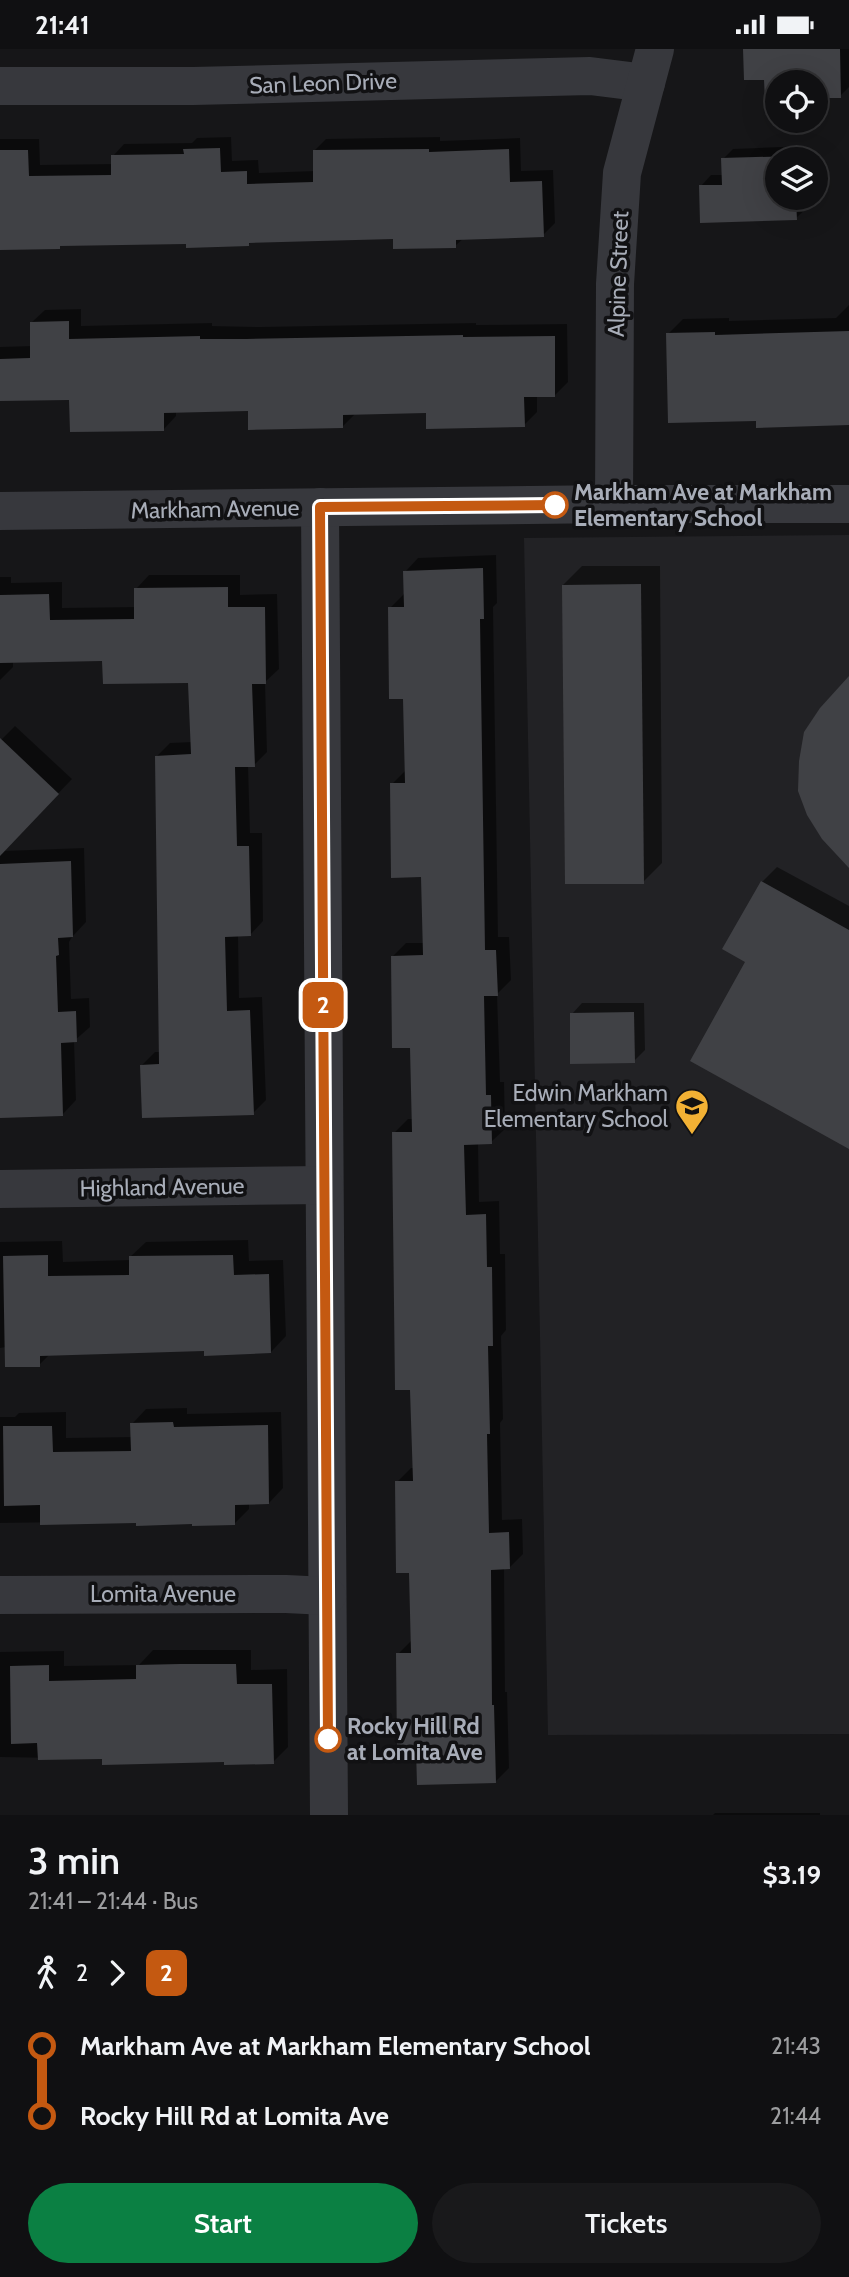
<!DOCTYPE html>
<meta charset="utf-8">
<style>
:root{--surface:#101012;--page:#19191b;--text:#f1f3f6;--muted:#9c9d9f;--line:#303032;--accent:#0b8043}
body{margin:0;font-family:Cabin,sans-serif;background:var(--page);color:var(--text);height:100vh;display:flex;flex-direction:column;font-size:26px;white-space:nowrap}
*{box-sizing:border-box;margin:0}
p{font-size:23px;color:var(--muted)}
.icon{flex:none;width:38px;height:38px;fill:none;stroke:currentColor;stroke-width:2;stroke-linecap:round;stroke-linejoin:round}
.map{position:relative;height:1766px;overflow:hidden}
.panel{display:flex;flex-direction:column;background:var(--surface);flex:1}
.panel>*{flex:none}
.badge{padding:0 14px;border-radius:10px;font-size:24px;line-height:46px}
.fabs{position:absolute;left:765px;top:21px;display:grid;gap:14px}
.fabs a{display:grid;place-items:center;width:63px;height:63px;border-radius:50%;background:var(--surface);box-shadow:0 7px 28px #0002,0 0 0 2px var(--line);font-size:35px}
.map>.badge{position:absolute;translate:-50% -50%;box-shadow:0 0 0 4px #fff}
.legs{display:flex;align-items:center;gap:10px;height:77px;padding:0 28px;font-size:23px}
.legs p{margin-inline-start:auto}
.head{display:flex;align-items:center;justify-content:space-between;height:119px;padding:0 28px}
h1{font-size:38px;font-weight:600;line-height:52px}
.primary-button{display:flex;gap:14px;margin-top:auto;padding:14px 28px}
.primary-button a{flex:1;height:80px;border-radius:42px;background:var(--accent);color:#fff;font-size:28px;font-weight:600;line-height:80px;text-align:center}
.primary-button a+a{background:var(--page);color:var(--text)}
ul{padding:0 28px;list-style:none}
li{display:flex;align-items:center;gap:24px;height:70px;font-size:26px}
li i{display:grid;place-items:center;width:10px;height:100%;margin:0 9px;background:currentColor}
li i::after{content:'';width:18px;height:18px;margin:-9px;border:5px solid;border-radius:50%;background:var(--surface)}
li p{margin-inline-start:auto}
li:first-child i{background:linear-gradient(#0000 50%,currentColor 0)}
li:last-child i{background:linear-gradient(currentColor 50%,#0000 0)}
.status{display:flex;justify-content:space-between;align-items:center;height:49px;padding:0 35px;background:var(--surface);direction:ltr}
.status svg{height:19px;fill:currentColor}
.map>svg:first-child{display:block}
</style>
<div class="status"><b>21:41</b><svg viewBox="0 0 49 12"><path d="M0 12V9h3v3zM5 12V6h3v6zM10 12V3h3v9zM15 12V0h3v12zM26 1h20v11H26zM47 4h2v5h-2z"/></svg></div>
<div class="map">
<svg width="849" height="1766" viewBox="0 0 849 1766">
<rect width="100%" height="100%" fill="#161618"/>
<polygon fill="#222225" points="849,486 849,1685 548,1686 524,489"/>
<g fill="#0007">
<polygon points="745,0 849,0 849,38 840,47 816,48 816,33 777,33 777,49"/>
<polygon points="231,88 232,112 258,111 259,124 315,122 314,102 326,90 440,88 440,92 520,89 521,122 553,121 555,174 543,186 464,189 455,197 395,188 252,192 248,196 188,193 62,195 0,199 0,90 39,90 40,116 113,115 113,107 124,95 192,94 197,89"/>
<polygon points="805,97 805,110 777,110 777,149 806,149 807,159 796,169 701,137 711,126 723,126 723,110 733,100"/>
<polygon points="849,256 849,375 758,370 668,285 683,270 729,269 729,272 836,269"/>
<polygon points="81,260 81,277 212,274 212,277 260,278 476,274 476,276 567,275 568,333 555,346 537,346 537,363 524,376 428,363 356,364 343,377 250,360 176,362 176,367 164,380 71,349 0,351 0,298 32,297 32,273 45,261"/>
<polygon points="496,506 497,554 493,558 498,888 509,888 511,931 497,945 500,1033 504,1033 505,1080 491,1093 478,1094 479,1153 499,1152 500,1205 505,1205 506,1281 501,1287 503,1370 500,1374 502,1471 522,1470 523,1505 509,1519 504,1519 505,1643 507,1643 509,1719 495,1733 418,1698 398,1605 413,1590 411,1522 397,1433 411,1419 414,1419 411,1339 394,1084 408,1070 414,1070 412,997 392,908 406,894 424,894 423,827 392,735 406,721 405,648 390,559 404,545 405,523 418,509"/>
<polygon points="582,517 660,517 662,814 643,833 563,536"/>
<polygon points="149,526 240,526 240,546 277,545 279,620 265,633 267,703 254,716 248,716 250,784 262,784 263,872 250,886 238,886 239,949 262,948 266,1051 253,1064 142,1016 155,1003 161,1003 156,708 170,694 192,693 190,632 104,610 13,612 13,618 0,631 0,528 11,528 11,534 62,533 62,559 136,558 136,540"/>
<polygon points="15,677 72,730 3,802 84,799 86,873 72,888 69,893 71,950 89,949 90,978 74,992 76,1051 63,1065 0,1067 0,692"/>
<polygon points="777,818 849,857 849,1098 748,913 762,833"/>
<polygon points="582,954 644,954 645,1001 634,1012 572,965"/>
<polygon points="248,1191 249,1212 283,1211 286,1287 271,1303 206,1300 50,1305 39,1316 6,1298 0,1299 0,1193 62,1192 63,1213 130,1211 130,1208 146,1193"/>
<polygon points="187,1359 187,1365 281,1363 283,1439 269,1454 249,1454 249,1460 235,1474 138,1472 0,1474 0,1368 15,1368 19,1364 66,1363 66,1389 132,1388 132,1375 146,1360"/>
<polygon points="153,1601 251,1601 251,1621 287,1620 288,1698 273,1713 0,1708 0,1603 64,1602 64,1617 139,1616"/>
<polygon points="715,1764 820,1764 820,1766 713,1766"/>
</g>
<g fill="#404145">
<polygon points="743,0 840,0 841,49 816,49 816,33 777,33 777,51 765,51 764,31 744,31"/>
<polygon points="220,99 221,123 247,122 247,135 313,133 313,101 429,100 429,103 509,100 510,133 542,132 544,188 456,191 456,199 393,200 393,190 249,194 249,197 186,199 186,195 60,197 60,200 0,201 0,101 28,101 29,127 111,126 111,106 184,105 183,100"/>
<polygon points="795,107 795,110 777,110 777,149 796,149 797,171 700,174 699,136 722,136 721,109"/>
<polygon points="69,272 69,290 200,287 200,290 246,290 463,286 463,288 555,287 555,348 524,348 525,378 426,380 426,364 343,366 343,379 248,381 248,362 164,364 164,382 70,383 69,351 0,352 0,310 30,309 30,273"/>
<polygon points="849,282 849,376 756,379 756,372 668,374 666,284 715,283 715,286"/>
<polygon points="483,519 484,570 480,570 485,901 496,901 498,947 484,947 486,1046 491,1046 492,1095 464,1096 466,1166 486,1165 487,1218 492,1218 493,1297 488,1297 490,1385 487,1385 489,1484 509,1483 510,1520 491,1521 492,1656 494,1656 496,1734 417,1736 416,1700 397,1701 396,1604 411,1604 409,1524 396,1524 395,1432 413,1432 410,1341 395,1341 392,1083 412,1083 410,999 392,999 391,907 423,906 421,828 391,829 390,734 405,734 403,650 389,650 388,558 404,558 403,522"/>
<polygon points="641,535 644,835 565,835 562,536"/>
<polygon points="228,538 228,558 265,558 266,635 252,635 255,718 235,718 237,797 249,797 251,887 225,888 227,962 250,961 254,1066 142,1069 140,1016 159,1015 155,707 191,705 188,634 103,635 102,612 0,614 0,546 49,545 50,571 134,570 134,539"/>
<polygon points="849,627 849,819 822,790 807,766 798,742 799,712 804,683 820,659"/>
<polygon points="0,689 59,745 0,807"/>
<polygon points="71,812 73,888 58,889 59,906 56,907 58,963 76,962 77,993 61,994 63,1067 0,1069 0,815"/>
<polygon points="761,832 849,881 849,1100 690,1012 745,913 722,900"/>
<polygon points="634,963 635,1014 570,1015 570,964"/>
<polygon points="48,1206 48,1227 129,1226 129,1207 233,1206 234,1226 269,1225 271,1304 204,1307 204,1302 40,1307 40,1318 5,1318 3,1207"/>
<polygon points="173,1373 174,1378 268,1376 269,1455 235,1456 235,1476 192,1477 192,1475 136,1477 136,1474 40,1476 40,1456 4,1457 3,1377 52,1377 53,1403 131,1402 130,1374"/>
<polygon points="180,1615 236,1615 237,1635 272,1635 274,1715 224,1716 224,1713 102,1716 102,1710 38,1711 37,1694 11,1695 10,1617 49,1616 49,1632 136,1630 136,1616"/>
</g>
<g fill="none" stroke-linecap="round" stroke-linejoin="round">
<g stroke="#37383d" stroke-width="38">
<polyline points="0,37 193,37 590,27 646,34"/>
<polyline points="614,455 615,235 622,124 655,0"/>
<polyline points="320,458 329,1766"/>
<polyline points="0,462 614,455 849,455"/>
<polyline points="0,1140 324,1136"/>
<polyline points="0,1546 286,1545 327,1547"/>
</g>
</g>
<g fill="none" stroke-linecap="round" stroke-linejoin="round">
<g stroke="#fff" stroke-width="16">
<polyline id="line-1" points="328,1690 320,458 555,456"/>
</g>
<use href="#line-1" stroke="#c45911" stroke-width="10"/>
</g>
<defs>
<g id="school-pin" transform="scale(1.75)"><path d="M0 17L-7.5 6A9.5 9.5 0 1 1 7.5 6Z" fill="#f2b134" stroke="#111113"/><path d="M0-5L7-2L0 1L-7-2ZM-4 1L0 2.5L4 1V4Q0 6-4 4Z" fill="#111"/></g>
</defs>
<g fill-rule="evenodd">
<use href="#school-pin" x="692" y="1057"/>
</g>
<g fill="#fff" stroke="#c45911" stroke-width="3.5">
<circle cx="555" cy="456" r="12"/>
<circle cx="328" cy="1690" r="12"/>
</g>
<g text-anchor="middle" stroke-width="7" stroke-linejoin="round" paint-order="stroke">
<g font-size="23" fill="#a8adb8" stroke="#111113">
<text transform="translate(323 34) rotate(-2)" y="8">San Leon Drive</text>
<text transform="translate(618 225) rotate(-88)" y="8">Alpine Street</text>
<text transform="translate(215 460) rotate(-1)" y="8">Markham Avenue</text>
<text transform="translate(162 1138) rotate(-1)" y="8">Highland Avenue</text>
<text x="163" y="1553">Lomita Avenue</text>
</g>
<g font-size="23" font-weight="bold" fill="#a8adb8" stroke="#111113" text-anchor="start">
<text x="574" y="451">Markham Ave at Markham<tspan x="574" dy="26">Elementary School</tspan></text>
<text x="347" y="1685">Rocky Hill Rd<tspan x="347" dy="26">at Lomita Ave</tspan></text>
</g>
<g font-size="23" fill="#a8adb8" stroke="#111113" text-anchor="end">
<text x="668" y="1052">Edwin Markham<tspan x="668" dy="26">Elementary School</tspan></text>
</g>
</g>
</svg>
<div class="fabs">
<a><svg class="icon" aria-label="locate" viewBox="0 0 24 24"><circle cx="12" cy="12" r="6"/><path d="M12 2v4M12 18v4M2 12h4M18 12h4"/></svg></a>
<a><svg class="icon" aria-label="layers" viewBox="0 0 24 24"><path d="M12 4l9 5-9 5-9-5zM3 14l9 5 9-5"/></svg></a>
</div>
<b class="badge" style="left:323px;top:956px;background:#c45911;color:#fff">2</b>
</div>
<section class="panel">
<div class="head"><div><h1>3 min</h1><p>21:41 – 21:44 · Bus</p></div><b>$3.19</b></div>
<div class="legs"><svg class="icon" aria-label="walk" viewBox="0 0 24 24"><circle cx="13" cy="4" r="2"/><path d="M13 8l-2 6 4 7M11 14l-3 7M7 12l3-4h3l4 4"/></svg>2<svg class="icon" aria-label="forward" viewBox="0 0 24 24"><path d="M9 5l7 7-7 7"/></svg><b class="badge" style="background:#c45911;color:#fff">2</b></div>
<ul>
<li><i style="color:#c45911"></i><b>Markham Ave at Markham Elementary School</b><p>21:43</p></li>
<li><i style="color:#c45911"></i><b>Rocky Hill Rd at Lomita Ave</b><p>21:44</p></li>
</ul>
<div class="primary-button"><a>Start</a><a>Tickets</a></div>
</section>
